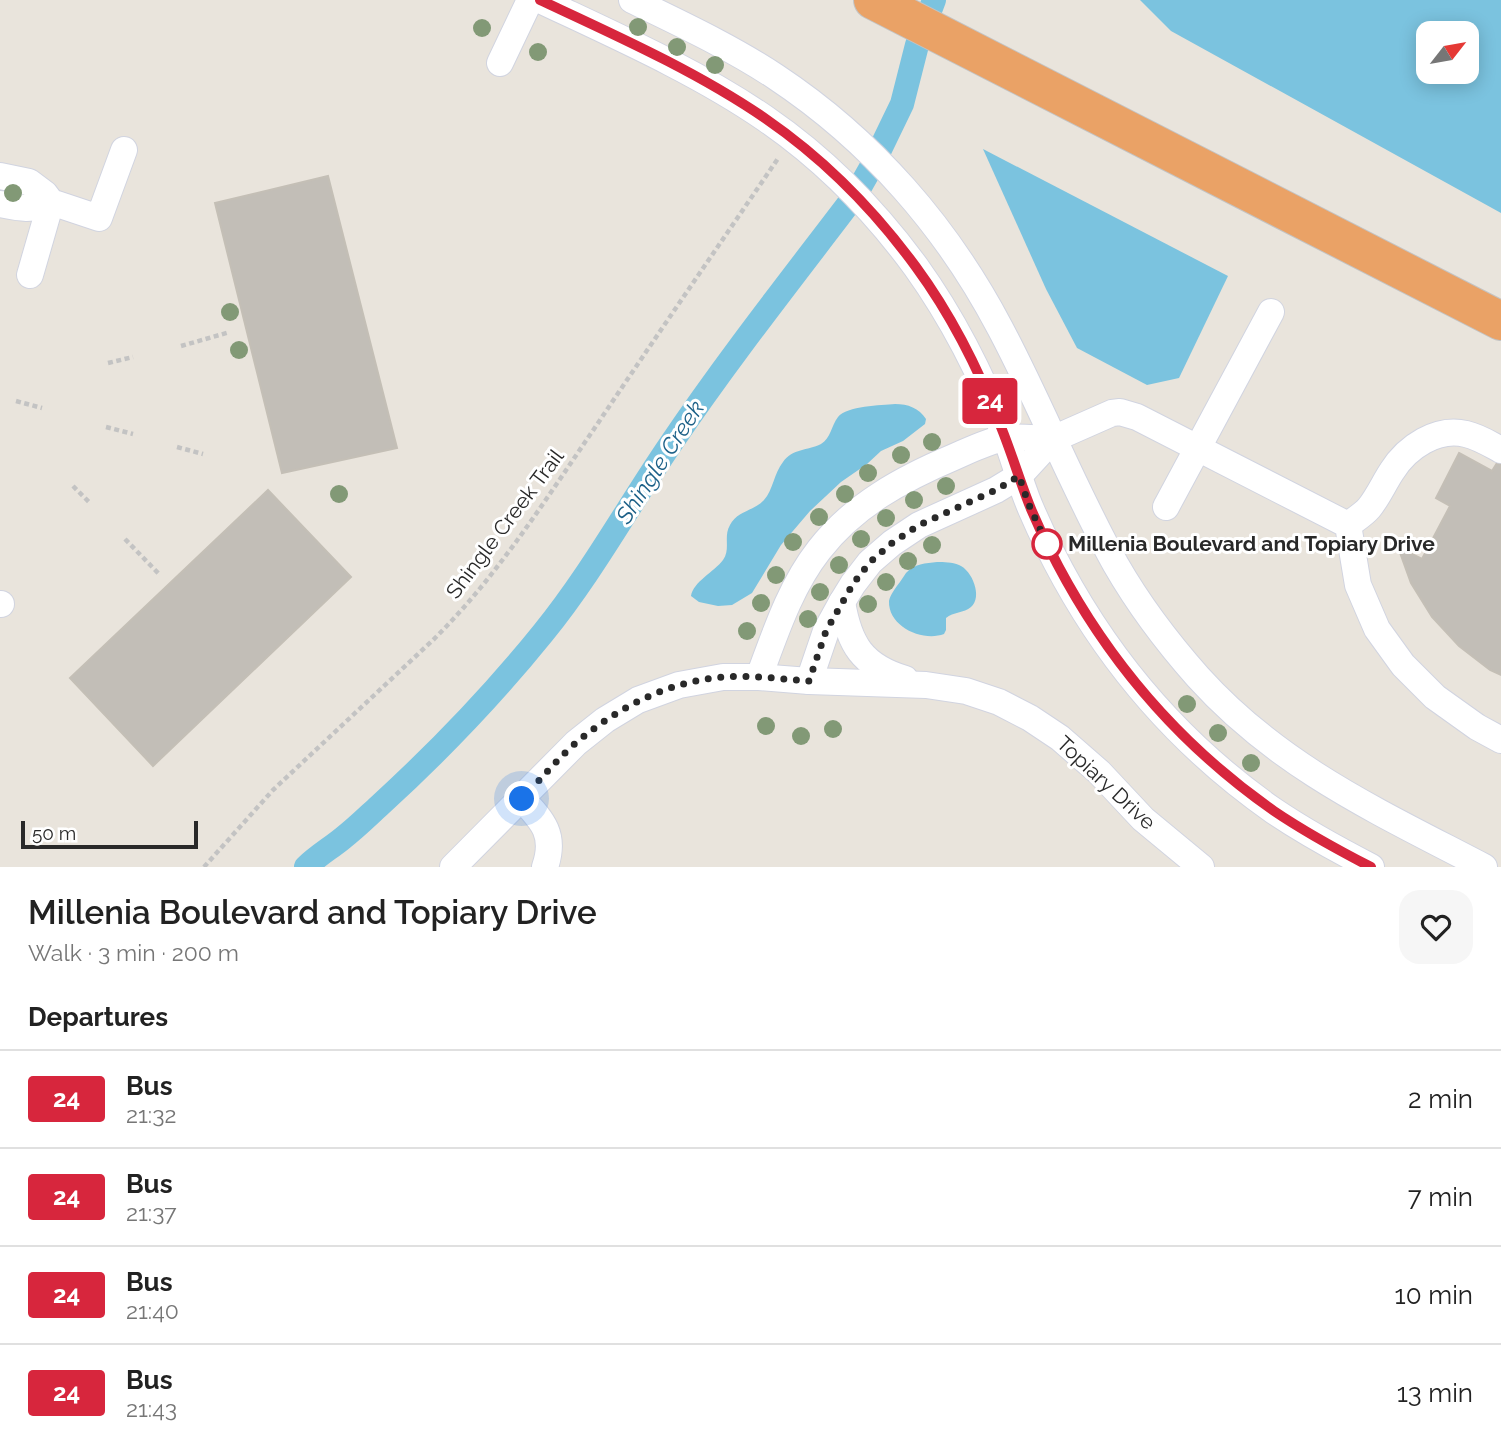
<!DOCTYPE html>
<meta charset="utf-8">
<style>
:root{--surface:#fff;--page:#f6f6f6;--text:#222;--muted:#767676;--line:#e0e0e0}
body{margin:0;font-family:Raleway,sans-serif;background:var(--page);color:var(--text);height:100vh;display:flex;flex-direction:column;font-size:26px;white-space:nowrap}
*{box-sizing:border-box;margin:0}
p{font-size:23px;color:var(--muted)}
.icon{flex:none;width:38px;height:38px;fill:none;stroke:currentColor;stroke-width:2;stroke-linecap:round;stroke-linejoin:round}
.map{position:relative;height:867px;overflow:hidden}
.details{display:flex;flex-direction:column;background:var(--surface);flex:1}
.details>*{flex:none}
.badge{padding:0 14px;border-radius:5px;font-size:24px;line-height:46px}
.needle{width:46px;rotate:59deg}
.tools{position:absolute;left:1416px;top:21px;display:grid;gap:14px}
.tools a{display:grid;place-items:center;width:63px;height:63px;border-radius:14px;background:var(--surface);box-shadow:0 4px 18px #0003;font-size:35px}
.scale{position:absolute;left:21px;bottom:18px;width:177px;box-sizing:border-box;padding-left:7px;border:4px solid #292929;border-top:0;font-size:19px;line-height:24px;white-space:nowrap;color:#292929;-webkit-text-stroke:5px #fff;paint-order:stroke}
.you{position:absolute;width:35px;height:35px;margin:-18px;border:5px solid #fff;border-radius:50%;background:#1a73e8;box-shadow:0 0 0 10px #1a73e833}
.map>.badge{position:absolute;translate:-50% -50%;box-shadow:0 0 0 4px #fff}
h2{padding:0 28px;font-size:26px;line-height:63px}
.round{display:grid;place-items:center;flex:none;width:74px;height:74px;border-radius:21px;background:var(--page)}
.overview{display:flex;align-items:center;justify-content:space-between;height:119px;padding:0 28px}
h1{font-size:33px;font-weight:600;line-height:52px}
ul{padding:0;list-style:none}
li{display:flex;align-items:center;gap:21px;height:98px;padding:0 28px;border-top:2px solid var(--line)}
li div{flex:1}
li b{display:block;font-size:26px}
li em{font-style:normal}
li .badge{min-width:77px;font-weight:700;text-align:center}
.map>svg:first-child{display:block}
</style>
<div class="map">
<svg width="1501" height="867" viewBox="0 0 1501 867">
<rect width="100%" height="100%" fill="#e9e4dc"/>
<g fill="#7bc3df" fill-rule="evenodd">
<path d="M1140,0H1501V213L1171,31ZM1428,33H1466V72H1428Z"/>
<polygon points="983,149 1228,276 1179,378 1147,385 1077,348 1046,289"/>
<path d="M895,404C908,404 919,408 926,419L925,424L903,441L881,451L867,464L841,482L810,511L781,545L752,593L732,605L718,606L699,602L691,596C693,582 714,572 723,560C731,549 723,537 730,525C737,511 754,511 764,500C773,490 774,473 783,462C793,448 807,451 821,444C831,438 831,426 838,417C847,406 881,405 895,404Z"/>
<path d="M937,562C944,562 952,562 959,565C972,570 983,597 971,607C964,613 953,612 946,618V630L944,634C923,642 888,627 889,601C890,595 896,587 900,582C902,579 904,576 906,573C914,564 926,563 937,562Z"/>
</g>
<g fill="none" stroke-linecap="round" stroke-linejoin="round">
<path stroke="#7bc3df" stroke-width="24" d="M306,867C317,856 331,848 343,838C356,828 367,817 379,806C437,753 493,695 543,633C591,574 627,508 670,445C728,359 793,277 856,194L873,164L902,104L917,45L934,0"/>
</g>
<g fill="#c2beb7" stroke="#c4bfb6" stroke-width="2">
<polygon points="328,176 397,448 282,473 215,203"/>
<polygon points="1459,453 1492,471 1497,463 1501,465 1501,675 1490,670 1459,646 1432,617 1411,583 1398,547 1422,559 1450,506 1436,498"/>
<polygon points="268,490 351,577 153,766 70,678"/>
</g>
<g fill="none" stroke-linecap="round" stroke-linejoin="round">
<g stroke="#d1d4e0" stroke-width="28">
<g id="minor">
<path d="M540,0C614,35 698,72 766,119C824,159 875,211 916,267C954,320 983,378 1006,438C1015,462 1021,486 1031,509C1084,632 1164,734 1274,811C1305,832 1338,850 1371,867"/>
<path d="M632,0C681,24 731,47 776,77C871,140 947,227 1000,328C1041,405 1073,488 1116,565C1139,605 1167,642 1198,677C1279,767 1379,812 1484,867"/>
<polyline points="500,63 530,0"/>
<polyline points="0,176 29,182 45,194 51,202 99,218 124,150"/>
<path d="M0,204C19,208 33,211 51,202"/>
<polyline points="30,275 51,202"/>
<polyline points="1166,507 1271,312"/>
<path d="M1348,525C1354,520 1363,515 1369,508C1378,497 1384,483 1392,471C1407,447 1437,427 1466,434C1479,437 1490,444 1501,450"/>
<path d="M842,602C849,644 862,666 905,679"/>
<polyline points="0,604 1,604"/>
<path d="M759,677C775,634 790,587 819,550C854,505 902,479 954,457C970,450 988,441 1005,438C1020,436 1038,439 1053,439"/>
<polyline points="809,681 826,631 842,602 853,584 870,562 892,543 919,525 996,490 1019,476 1053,439 1112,413 1120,412 1137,417 1348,525 1358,585 1377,629 1403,665 1435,697 1477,727 1501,740"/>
<path d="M522,799C543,821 556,835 545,867"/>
<polyline points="453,867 576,743 605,720 638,700 679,685 723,677 759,677 809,681 926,685 966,691 999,702 1030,718 1060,738 1099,772 1143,819 1201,867"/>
</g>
</g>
<g stroke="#c3c3c3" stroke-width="40">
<polyline id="highway" points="873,0 1501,321"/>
</g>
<g stroke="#c3c3c3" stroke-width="4.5" stroke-dasharray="5 3.5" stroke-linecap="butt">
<polyline points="181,346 230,332"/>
<polyline points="108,363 133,357"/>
<polyline points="16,401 42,408"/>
<polyline points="106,427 133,434"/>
<polyline points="177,447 203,454"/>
<polyline points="73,486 91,504"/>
<polyline points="125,539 159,574"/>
<path d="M204,867L273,790L433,640C496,578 544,502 594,429C655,338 717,248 779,157"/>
</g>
<use href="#minor" stroke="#fff" stroke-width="26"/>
<use href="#highway" stroke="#eaa266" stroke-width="38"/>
</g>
<g fill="#829976">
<circle cx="638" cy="27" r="9"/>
<circle cx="482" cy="28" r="9"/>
<circle cx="677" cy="47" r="9"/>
<circle cx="538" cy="52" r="9"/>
<circle cx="715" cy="65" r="9"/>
<circle cx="13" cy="193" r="9"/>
<circle cx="230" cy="312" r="9"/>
<circle cx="239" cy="350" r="9"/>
<circle cx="932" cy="442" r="9"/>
<circle cx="901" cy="455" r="9"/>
<circle cx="868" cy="473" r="9"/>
<circle cx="946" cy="486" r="9"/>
<circle cx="339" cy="494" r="9"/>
<circle cx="845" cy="494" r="9"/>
<circle cx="914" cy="500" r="9"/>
<circle cx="819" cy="517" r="9"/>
<circle cx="886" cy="518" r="9"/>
<circle cx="861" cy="539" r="9"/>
<circle cx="793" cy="542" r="9"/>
<circle cx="932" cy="545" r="9"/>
<circle cx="908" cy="561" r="9"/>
<circle cx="839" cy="565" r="9"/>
<circle cx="776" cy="575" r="9"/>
<circle cx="886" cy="582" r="9"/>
<circle cx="820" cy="592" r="9"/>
<circle cx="761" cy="603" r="9"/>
<circle cx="868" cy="604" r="9"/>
<circle cx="808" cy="619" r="9"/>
<circle cx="747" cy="631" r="9"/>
<circle cx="1187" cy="704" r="9"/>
<circle cx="766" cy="726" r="9"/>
<circle cx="833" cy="729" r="9"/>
<circle cx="1218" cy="733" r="9"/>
<circle cx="801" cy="736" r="9"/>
<circle cx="1251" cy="763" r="9"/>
</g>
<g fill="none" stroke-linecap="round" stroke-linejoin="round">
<g stroke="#fff" stroke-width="16">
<path id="line" d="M540,0C615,35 698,72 766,119C824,159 875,211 916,267C952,316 979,370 1001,427C1012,454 1020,482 1031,509C1084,632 1164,734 1274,811C1305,832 1338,850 1371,867"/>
</g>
<use href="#line" stroke="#d7263d" stroke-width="10"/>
<path stroke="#292929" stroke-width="7" stroke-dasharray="0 12.6" d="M522,799C540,780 558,758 578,741C621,706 667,682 723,677C752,675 781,679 809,681L826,631L853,584L870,562L892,543L919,525L996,490L1019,476L1029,505L1050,551L1047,544"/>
</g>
<circle fill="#fff" stroke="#d7263d" stroke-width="3.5" cx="1047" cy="544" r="14"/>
<g text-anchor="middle" stroke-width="6" stroke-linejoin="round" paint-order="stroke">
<g font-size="21" fill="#292929" stroke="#fff">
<text transform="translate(505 524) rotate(-53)" y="7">Shingle Creek Trail</text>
<text transform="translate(1106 783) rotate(43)" y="7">Topiary Drive</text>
</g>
<g font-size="21" font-weight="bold" fill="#292929" stroke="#fff" text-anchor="start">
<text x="1068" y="551">Millenia Boulevard and Topiary Drive</text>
</g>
<g font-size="23" font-style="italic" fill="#1d6188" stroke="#fff">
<text transform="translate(660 462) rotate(-57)" y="8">Shingle Creek</text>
</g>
</g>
</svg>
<div class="tools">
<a><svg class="needle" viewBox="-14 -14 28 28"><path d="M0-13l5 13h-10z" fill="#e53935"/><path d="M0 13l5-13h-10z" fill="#767676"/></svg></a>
</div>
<div class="scale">50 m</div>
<div class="you" style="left:522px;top:799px"></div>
<b class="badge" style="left:990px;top:401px;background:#d7263d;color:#fff">24</b>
</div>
<section class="details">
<div class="overview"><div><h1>Millenia Boulevard and Topiary Drive</h1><p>Walk · 3 min · 200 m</p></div><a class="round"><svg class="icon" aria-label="heart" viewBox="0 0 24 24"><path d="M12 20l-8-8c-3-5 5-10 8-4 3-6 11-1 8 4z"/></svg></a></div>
<h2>Departures</h2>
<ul>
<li><span class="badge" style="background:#d7263d;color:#fff">24</span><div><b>Bus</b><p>21:32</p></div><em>2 min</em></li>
<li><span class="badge" style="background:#d7263d;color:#fff">24</span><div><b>Bus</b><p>21:37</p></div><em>7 min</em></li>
<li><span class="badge" style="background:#d7263d;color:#fff">24</span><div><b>Bus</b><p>21:40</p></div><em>10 min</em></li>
<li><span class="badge" style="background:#d7263d;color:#fff">24</span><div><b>Bus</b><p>21:43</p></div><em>13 min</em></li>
</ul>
</section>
